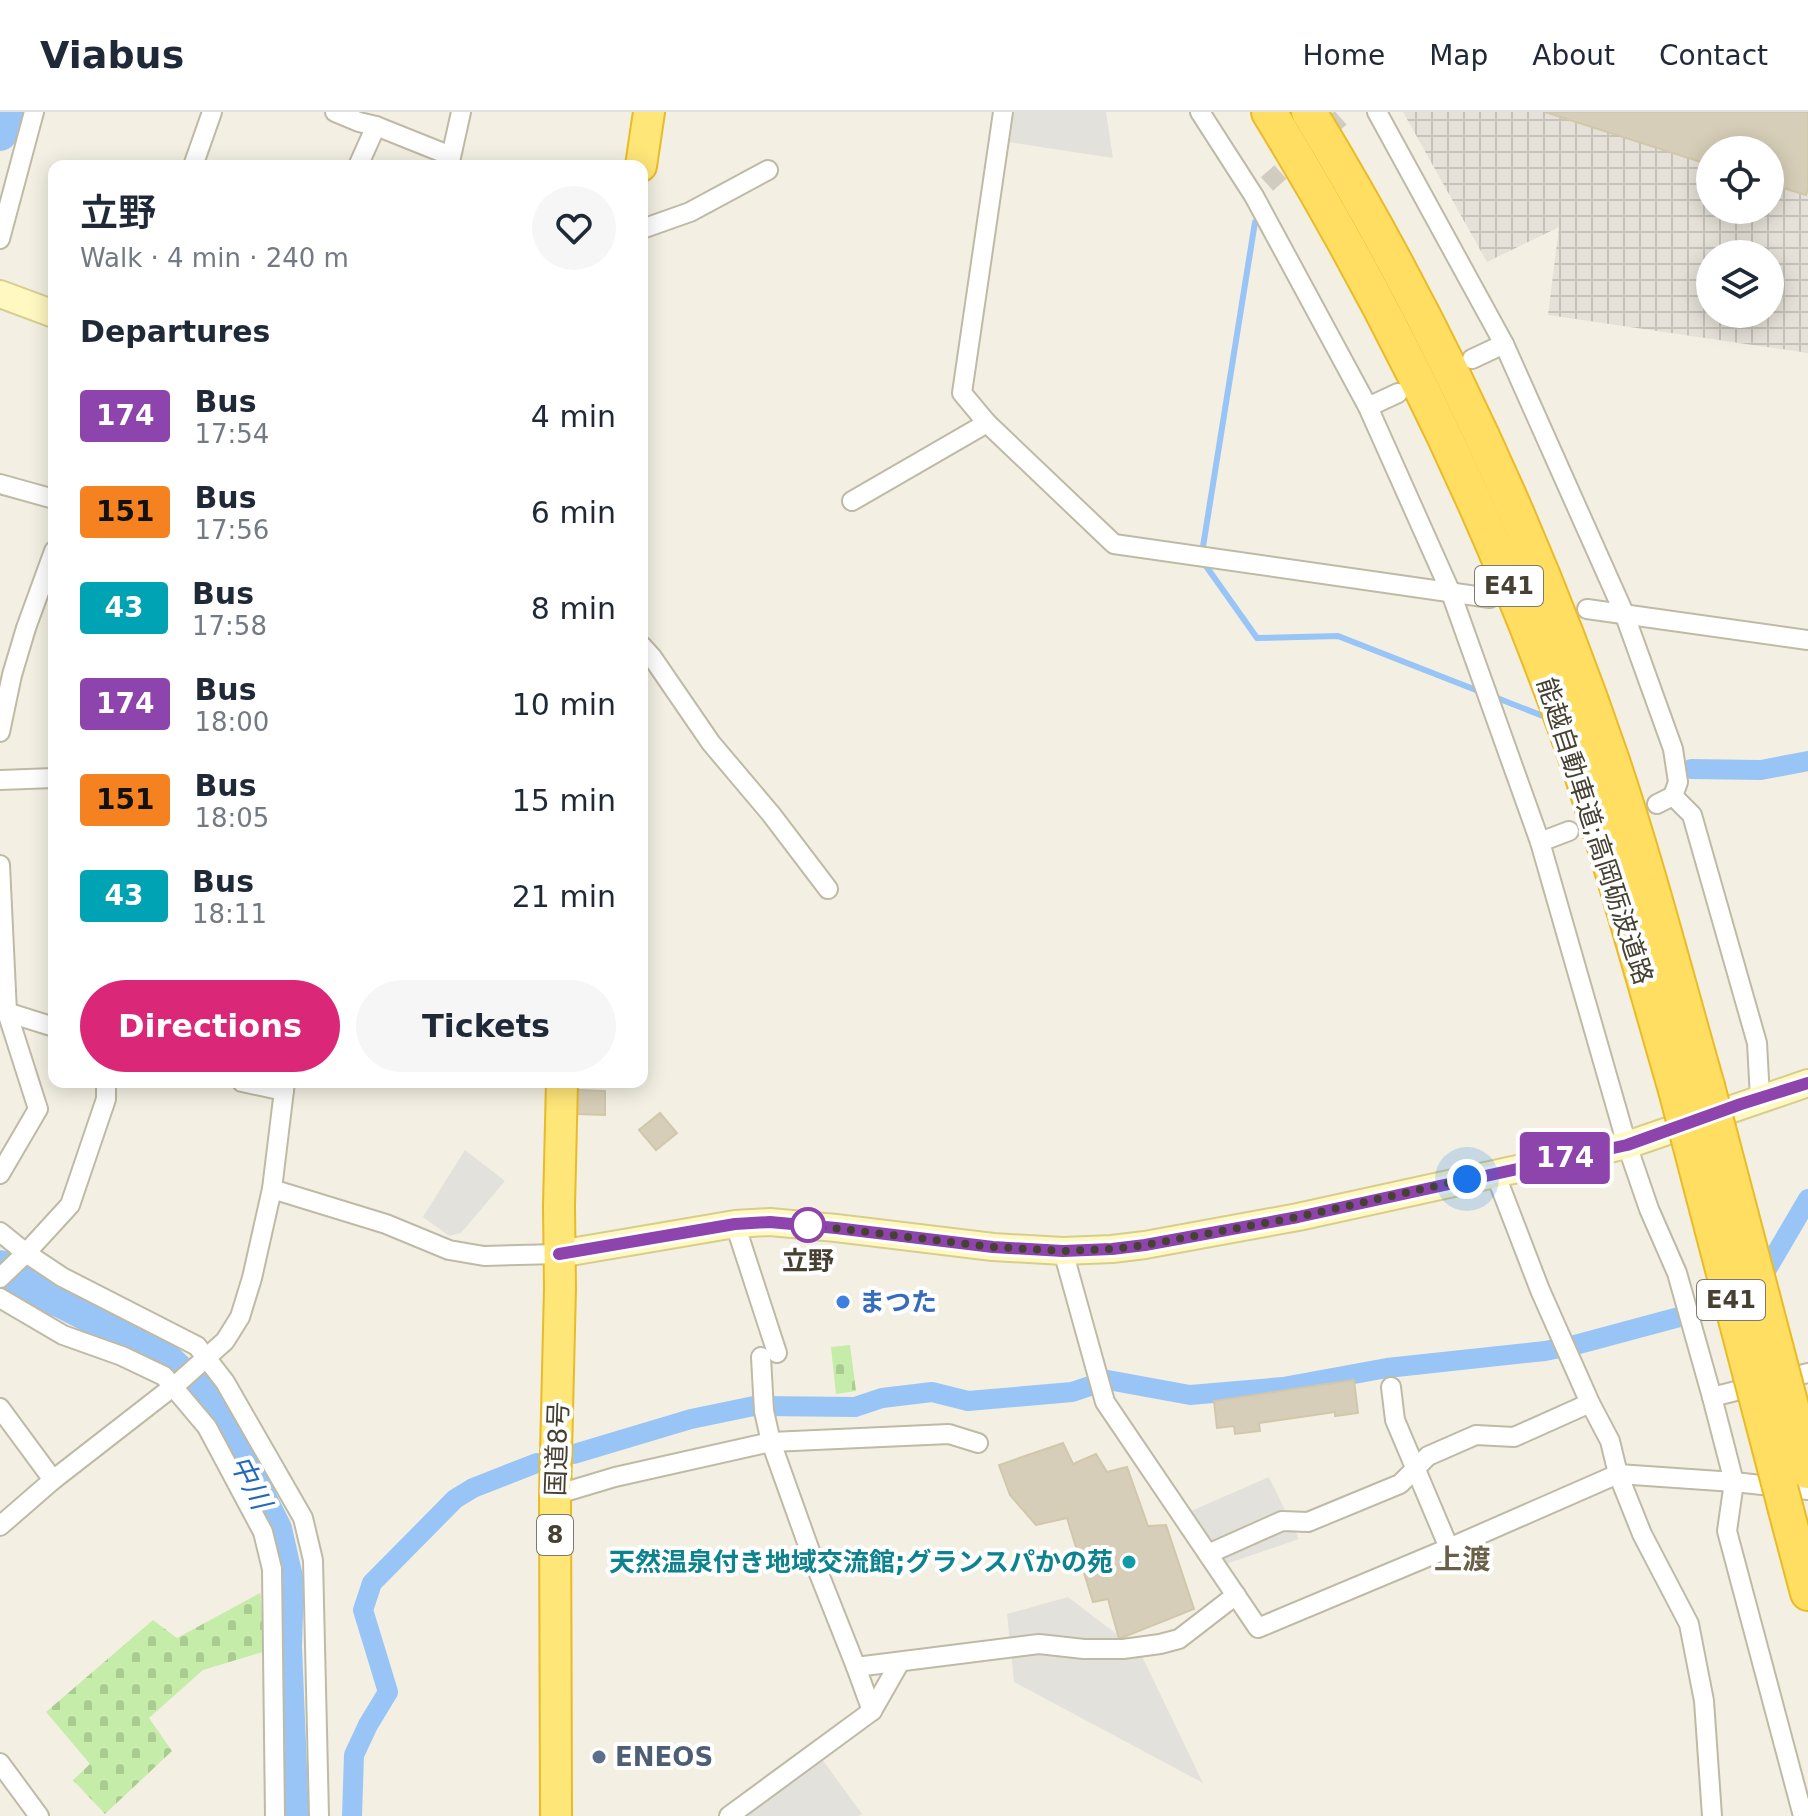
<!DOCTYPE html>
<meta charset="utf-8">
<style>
:root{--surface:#fff;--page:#f6f6f7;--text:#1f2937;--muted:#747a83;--line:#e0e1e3;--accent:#db2777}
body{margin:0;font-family:"DejaVu Sans","Noto Sans JP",sans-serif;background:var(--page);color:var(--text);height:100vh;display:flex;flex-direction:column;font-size:30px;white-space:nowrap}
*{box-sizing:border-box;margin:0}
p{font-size:26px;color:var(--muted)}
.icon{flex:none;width:44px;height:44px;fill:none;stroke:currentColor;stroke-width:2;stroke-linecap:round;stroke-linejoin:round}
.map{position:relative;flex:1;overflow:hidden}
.sheet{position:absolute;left:48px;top:48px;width:600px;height:928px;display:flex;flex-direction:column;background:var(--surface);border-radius:16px;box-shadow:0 4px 20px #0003}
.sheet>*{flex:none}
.badge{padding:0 16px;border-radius:6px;font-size:28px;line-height:52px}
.fabs{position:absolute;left:1696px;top:24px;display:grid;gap:16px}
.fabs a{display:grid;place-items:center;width:88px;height:88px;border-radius:50%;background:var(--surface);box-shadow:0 4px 20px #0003;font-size:40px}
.you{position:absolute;width:40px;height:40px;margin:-20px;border:6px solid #fff;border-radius:50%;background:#1a73e8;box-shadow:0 0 0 12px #1a73e833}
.map>.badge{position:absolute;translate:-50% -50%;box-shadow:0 0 0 4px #fff}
h2{padding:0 32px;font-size:30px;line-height:72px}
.round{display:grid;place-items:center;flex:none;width:84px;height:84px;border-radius:42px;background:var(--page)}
.overview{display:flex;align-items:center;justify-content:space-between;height:136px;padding:0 32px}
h1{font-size:38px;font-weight:600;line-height:60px}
.button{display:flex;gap:16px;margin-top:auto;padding:16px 32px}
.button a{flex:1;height:92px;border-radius:48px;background:var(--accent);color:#fff;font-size:32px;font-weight:600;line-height:92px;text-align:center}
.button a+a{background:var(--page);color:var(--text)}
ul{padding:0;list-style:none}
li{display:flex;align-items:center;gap:24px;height:96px;padding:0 32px}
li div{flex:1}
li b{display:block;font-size:30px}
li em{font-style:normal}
li .badge{min-width:88px;font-weight:700;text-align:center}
header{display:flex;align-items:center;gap:48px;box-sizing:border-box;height:112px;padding:0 40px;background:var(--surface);border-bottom:2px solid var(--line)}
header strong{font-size:38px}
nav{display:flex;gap:44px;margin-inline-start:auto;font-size:28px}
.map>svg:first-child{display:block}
</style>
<header>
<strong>Viabus</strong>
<nav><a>Home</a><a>Map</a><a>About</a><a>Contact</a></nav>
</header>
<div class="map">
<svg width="1808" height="1704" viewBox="0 0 1808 1704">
<defs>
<pattern id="industrial-grid" width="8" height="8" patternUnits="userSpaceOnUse" patternTransform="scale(2)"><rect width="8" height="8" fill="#e5e1d8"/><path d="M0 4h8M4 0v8" fill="none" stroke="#c6c2ba"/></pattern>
<pattern id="cemetery-stones" width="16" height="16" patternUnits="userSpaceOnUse" patternTransform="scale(2)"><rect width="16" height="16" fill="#c5eca8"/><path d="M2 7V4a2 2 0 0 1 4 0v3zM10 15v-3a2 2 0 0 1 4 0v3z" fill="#abcc91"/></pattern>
</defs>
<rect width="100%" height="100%" fill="#f3f0e3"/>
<path fill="url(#industrial-grid)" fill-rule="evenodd" d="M1403,0H1808V241L1548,203L1559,115L1487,150ZM1710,38H1770V98H1710ZM1710,142H1770V202H1710Z"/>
<g fill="url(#cemetery-stones)">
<polygon points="850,1233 856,1279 836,1282 831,1235"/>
<polygon points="260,1481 266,1539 203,1558 149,1606 172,1639 105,1702 73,1668 90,1652 46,1600 153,1508 177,1526"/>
</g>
<g fill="#e3e1dc">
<polygon points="1014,0 1106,0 1113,46 1008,30"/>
<polygon points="465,1038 505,1069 461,1121 449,1124 423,1105"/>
<polygon points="1269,1365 1299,1427 1223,1453 1191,1399"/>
<polygon points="1068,1485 1140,1540 1203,1671 1014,1570 1007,1502"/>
<polygon points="822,1647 862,1702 859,1704 744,1704"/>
</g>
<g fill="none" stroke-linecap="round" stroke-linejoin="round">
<g stroke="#99c5f6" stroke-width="6">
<polyline points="1255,110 1201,447 1257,526 1338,524 1481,580"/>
<polyline points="1492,584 1548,606"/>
</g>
<g stroke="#99c5f6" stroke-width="20">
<polyline points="1691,657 1761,658 1808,649"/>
<polyline points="574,1342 691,1307 754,1294 855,1295 882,1286 932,1280 968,1289 1072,1280 1108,1268 1190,1283 1283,1275 1387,1256 1545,1239 1575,1233 1750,1186 1808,1087"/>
<polyline points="352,1704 354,1643 368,1613 388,1580 363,1498 372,1471 455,1387 473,1376 537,1351"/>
</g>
<g stroke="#99c5f6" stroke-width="34">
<polyline points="0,22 6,0"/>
<polyline points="0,1155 35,1180 61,1189 156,1238 201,1281 235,1337 275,1417 287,1470 285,1535 292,1704"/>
</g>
</g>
<g fill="#d6ceb8" stroke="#d1c7aa" stroke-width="2">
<polygon points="1545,0 1808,0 1808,76 1806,83 1770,72 1770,38 1710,38 1710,53"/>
<polygon points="578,978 605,979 605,1003 577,1002"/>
<polygon points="660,1001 677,1021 656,1038 639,1018"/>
<polygon points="1354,1268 1358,1301 1335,1304 1335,1300 1259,1311 1260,1319 1235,1322 1234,1314 1217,1316 1214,1289"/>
<polygon points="1063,1331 1073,1352 1096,1342 1107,1360 1127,1355 1148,1414 1166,1413 1194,1497 1119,1527 1108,1487 1093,1490 1067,1406 1036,1413 1010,1383 999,1353"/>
</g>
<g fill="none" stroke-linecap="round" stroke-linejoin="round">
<polyline stroke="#d0cdc0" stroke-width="18" stroke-dasharray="18 9" stroke-linecap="butt" points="1267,72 1347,0"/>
<g stroke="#bfbaa5" stroke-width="22">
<g id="minor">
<polyline points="335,0 359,10 376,14 451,44"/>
<polyline points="1003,0 962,281 987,311 1114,432 1490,486"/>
<polyline points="1200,0 1254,84 1368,295 1451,481 1540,730 1627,1033 1649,1097 1677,1161 1712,1285 1734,1370 1727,1419 1803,1704"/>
<polyline points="1377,0 1504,232 1624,501 1673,637 1678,670 1673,684 1657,692"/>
<polyline points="193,54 212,0"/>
<polyline points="358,54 376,14"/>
<polyline points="449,54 461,0"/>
<polyline points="642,117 690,100 768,58"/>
<polyline points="0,127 34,0"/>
<polyline points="1472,247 1504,232"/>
<polyline points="1368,295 1398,281"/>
<polyline points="0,372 54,387"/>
<polyline points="852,389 987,311"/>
<polyline points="1587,497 1808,528"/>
<polyline points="642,534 652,545 711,631 771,702 828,777"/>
<polyline points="0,620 12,563 26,516 54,439"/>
<polyline points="0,668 54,666"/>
<polyline points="1673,684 1692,703 1757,931 1760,986"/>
<polyline points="1540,730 1569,719"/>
<polyline points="0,753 7,900 38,997 0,1062"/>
<polyline points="0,898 54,915"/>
<polyline points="242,970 284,979"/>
<polyline points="1495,1061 1540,1178 1590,1291 1610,1329 1618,1362 1642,1422 1689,1512 1704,1589 1712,1704"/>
<polyline points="272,1077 386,1112 449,1138 484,1144 559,1142"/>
<polyline points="735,1112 777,1241"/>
<polyline points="0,1120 26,1141 62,1165 197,1234 225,1270 303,1406 313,1448 319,1704"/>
<polyline points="1063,1139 1105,1290 1258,1516 1449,1436 1618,1362 1734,1370 1808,1378"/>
<polyline points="0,1166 26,1141 70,1093 106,987 106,970"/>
<polyline points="0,1186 63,1223 122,1244 164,1264 207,1315 263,1420 272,1457 275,1704"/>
<polyline points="761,1245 764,1299 771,1330 810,1439 856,1555 1039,1532 1084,1537 1123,1537 1160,1532 1179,1527 1236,1483"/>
<polyline points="1391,1275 1395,1308 1449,1436"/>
<polyline points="1712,1285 1808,1261"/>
<polyline points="0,1296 53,1368"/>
<polyline points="555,1383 615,1365 771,1330 949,1322 978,1331"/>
<polyline points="0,1414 53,1368 179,1270 225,1229 240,1205 252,1166 272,1077 285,970"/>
<polyline points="1208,1442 1282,1409 1308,1410 1400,1372 1428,1344 1476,1323 1514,1325 1590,1291"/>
<polyline points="872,1599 900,1550"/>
<polyline points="0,1651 39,1704"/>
<polyline points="729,1704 872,1599 856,1555"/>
</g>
</g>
<g stroke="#d7cd8e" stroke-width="30">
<g id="secondary">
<polyline points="0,182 54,202"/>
<polyline points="559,1142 735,1112 770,1110 836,1116 993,1135 1063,1139 1112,1137 1145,1133 1298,1105 1627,1033 1808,971"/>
</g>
</g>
<g stroke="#eabb26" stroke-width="34">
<g id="trunk">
<polyline points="641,54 649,0"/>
<polyline points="556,1704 555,1383 560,1176 559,1094 562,970"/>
</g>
</g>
<g stroke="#eabb26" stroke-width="38">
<g id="motorway">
<path d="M1269,0C1394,204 1498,422 1577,648C1614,757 1644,868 1676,978"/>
<path d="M1309,0C1433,204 1535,423 1612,649C1648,756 1676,866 1707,974"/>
<polyline points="1786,1398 1808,1481"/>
</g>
</g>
<use href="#minor" stroke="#fff" stroke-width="18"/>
<use href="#secondary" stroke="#fff8c1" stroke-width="26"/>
<use href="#trunk" stroke="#ffe679" stroke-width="30"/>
<use href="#motorway" stroke="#ffde62" stroke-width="34"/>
<g stroke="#eabb26" stroke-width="38" stroke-linecap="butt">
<g id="motorway-bridge">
<polyline points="1707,974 1808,1359"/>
<polyline points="1676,978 1786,1398"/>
</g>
</g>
<use href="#motorway-bridge" stroke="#ffde62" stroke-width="34"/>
</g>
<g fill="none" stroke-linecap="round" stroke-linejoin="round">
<g stroke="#fff" stroke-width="18">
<polyline id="line" points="559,1142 735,1112 770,1110 836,1116 993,1135 1063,1139 1112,1137 1145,1133 1298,1105 1627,1033 1741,992 1808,971"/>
</g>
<use href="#line" stroke="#8e44ad" stroke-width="12"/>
<polyline stroke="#464133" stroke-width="8" stroke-dasharray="0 14.4" points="808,1113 993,1135 1063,1139 1112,1137 1145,1133 1298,1105 1467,1067"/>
</g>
<circle fill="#fff" stroke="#8e44ad" stroke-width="4" cx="808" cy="1113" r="16"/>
<circle fill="#3f7fe0" stroke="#fff" stroke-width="3" cx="843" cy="1190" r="8"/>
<circle fill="#0f9aa8" stroke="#fff" stroke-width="3" cx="1129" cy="1450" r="8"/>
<circle fill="#5c6f8a" stroke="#fff" stroke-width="3" cx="599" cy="1645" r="8"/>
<g text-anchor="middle" stroke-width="8" stroke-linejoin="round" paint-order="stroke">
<g fill="#fff" stroke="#7e7a70" stroke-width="2">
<rect x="1475" y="454" width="68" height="40" rx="6"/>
<rect x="1697" y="1168" width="68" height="40" rx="6"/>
<rect x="537" y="1403" width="36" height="40" rx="6"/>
</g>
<g font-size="24" font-weight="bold" fill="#464133">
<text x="1509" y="482">E41</text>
<text x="1731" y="1196">E41</text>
<text x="555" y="1431">8</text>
</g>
<g font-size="26" fill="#464133" stroke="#fff">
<text transform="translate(1595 719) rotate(72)" y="9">能越自動車道;高岡砺波道路</text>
<text transform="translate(557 1337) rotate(-88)" y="9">国道8号</text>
</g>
<g font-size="26" font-weight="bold" fill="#464133" stroke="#fff">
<text x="808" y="1158">立野</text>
</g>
<g font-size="26" font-weight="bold" fill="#366cbe" stroke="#fff" text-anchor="start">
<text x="859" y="1199">まつた</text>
</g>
<g font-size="26" font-weight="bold" fill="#0d838f" stroke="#fff" text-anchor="end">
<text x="1113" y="1459">天然温泉付き地域交流館;グランスパかの苑</text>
</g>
<g font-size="26" font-weight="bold" fill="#4e5e75" stroke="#fff" text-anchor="start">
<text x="615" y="1654">ENEOS</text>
</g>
<g font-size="28" font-style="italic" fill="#2368ba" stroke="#fff">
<text transform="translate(251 1370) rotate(63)" y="10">中川</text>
</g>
<g font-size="28" font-weight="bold" fill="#696049" stroke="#fff">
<text x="1462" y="1457">上渡</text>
</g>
</g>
</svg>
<div class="fabs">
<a><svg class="icon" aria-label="locate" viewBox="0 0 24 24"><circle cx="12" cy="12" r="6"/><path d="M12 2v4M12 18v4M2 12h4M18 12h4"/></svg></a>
<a><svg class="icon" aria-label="layers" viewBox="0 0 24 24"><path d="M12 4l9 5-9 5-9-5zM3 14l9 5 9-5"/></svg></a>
</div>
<div class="you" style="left:1467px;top:1067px"></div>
<b class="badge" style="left:1565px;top:1046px;background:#8e44ad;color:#fff">174</b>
<section class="sheet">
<div class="overview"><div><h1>立野</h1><p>Walk · 4 min · 240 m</p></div><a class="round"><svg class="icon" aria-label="heart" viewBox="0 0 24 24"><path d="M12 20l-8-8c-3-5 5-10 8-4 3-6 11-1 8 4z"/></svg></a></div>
<h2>Departures</h2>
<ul>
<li><span class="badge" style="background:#8e44ad;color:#fff">174</span><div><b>Bus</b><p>17:54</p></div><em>4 min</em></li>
<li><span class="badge" style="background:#f58220;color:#111">151</span><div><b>Bus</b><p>17:56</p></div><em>6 min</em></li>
<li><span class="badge" style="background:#00a3b4;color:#fff">43</span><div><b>Bus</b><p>17:58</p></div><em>8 min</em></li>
<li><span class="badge" style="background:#8e44ad;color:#fff">174</span><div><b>Bus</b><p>18:00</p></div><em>10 min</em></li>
<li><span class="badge" style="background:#f58220;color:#111">151</span><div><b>Bus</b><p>18:05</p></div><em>15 min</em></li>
<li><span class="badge" style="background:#00a3b4;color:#fff">43</span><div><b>Bus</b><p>18:11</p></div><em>21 min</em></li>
</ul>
<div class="button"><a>Directions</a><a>Tickets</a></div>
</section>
</div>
